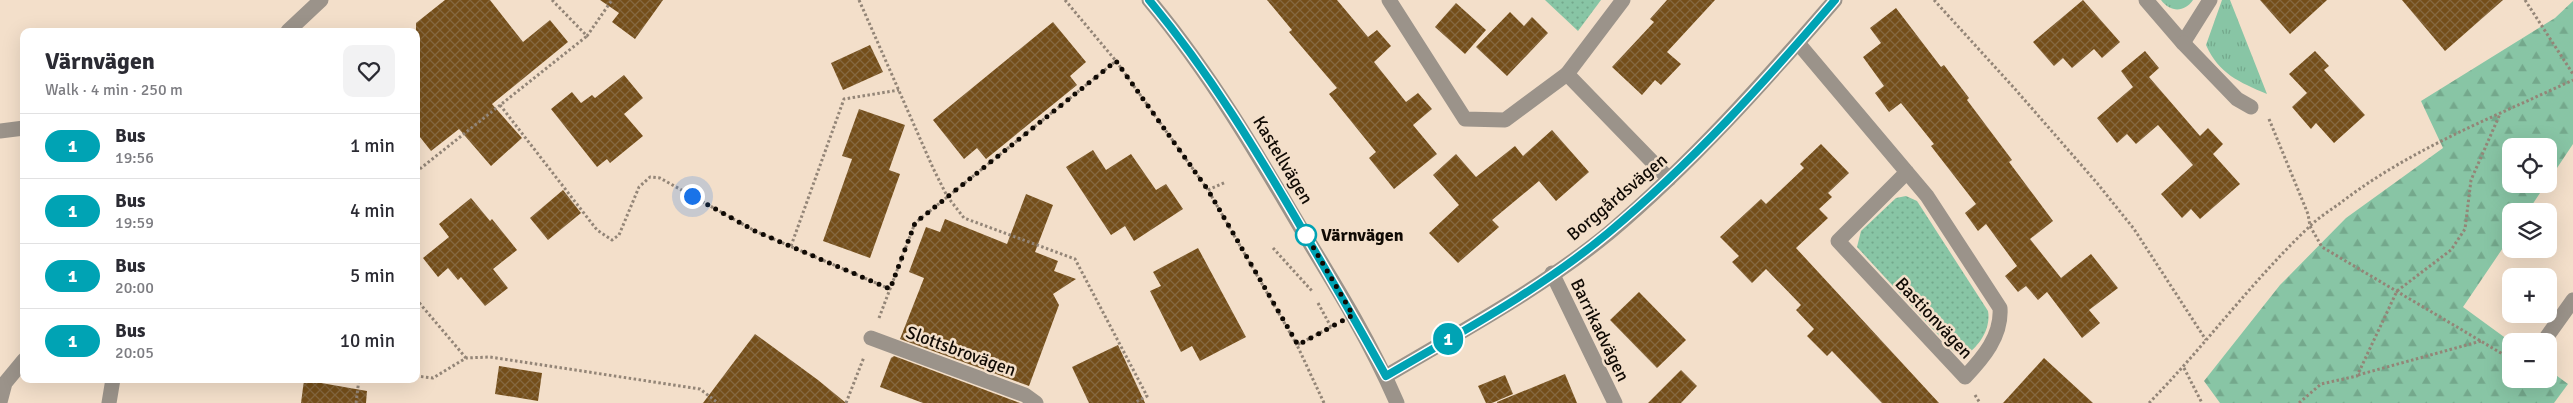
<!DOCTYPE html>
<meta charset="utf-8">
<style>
:root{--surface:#fff;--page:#f2f2f3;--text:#2b2b33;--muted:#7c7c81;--line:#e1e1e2}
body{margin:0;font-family:Signika,sans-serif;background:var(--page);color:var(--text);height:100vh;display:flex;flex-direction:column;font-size:19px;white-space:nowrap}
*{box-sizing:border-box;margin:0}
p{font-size:16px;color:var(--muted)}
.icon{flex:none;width:28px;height:28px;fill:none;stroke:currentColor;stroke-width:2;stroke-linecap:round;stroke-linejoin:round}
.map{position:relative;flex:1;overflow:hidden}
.details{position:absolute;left:20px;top:28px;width:400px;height:355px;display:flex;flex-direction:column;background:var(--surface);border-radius:10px;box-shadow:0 5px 20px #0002}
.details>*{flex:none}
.badge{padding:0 10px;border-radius:16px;font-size:18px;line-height:32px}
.controls{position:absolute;left:2502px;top:138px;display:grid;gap:10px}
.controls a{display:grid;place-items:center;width:55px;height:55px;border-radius:10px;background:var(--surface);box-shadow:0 5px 20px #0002;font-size:25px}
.you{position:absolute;width:25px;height:25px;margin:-12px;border:4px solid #fff;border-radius:50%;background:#1a73e8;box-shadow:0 0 0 8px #1a73e833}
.map>.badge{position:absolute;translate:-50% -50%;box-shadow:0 0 0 2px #fff}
.round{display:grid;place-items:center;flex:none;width:52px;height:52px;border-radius:10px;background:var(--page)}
.headline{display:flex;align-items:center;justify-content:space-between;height:85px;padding:0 25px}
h1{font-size:24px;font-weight:800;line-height:38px}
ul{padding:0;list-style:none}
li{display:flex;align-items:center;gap:15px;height:65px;padding:0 25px;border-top:1px solid var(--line)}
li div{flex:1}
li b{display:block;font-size:19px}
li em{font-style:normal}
li .badge{min-width:55px;font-weight:700;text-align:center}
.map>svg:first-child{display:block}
</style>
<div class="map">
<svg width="2573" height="403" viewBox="0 0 2573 403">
<defs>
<pattern id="grass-tufts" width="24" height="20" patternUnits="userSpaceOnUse" patternTransform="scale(1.25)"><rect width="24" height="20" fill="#88c5a5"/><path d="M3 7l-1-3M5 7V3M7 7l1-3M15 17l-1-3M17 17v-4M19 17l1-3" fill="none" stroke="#74a88c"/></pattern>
<pattern id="forest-firs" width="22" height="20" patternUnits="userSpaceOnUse" patternTransform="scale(1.25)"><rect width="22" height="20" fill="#88c5a5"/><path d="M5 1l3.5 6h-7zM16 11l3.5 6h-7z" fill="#74a88c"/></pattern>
<pattern id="park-dots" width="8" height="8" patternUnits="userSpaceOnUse" patternTransform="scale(1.25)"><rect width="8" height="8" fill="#88c5a5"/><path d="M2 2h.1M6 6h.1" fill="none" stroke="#74a88c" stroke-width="1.8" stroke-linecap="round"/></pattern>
<pattern id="building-cross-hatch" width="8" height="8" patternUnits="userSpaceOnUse" patternTransform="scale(1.25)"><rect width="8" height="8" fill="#744e1a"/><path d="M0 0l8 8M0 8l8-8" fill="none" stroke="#856840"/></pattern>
</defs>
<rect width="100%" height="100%" fill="#f3dfca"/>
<g fill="url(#grass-tufts)">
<path d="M2161,0H2193C2184,13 2170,12 2161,0Z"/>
<path d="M2222,0H2230L2267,94C2239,82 2219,74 2206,45Z"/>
</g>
<polygon fill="url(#forest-firs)" points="2573,1 2573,144 2549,180 2549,146 2511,146 2511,184 2546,184 2528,211 2511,211 2511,236 2463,307 2511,342 2511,379 2549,379 2549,370 2568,384 2554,403 2220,403 2204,381 2280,285 2346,218 2443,148 2421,101 2555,18"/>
<g fill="url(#park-dots)">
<polygon points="1545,0 1601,0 1578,31"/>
<path d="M1906,196L1917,201L1988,311C1991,328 1980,345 1967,354L1954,352L1857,247L1861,231L1896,198Z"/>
</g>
<g fill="url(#building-cross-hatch)">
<polygon points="445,0 490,0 523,42 550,20 568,42 492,104 522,138 491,166 459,129 431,151 416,132 416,23"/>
<polygon points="600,0 663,0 635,39 612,22 619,13"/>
<polygon points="1267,0 1337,0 1368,37 1377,30 1391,46 1374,62 1406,102 1418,93 1432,109 1413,125 1437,154 1394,189 1369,158 1376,152 1329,94 1337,88 1289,32 1292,30"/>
<polygon points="1667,0 1715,0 1667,52 1681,64 1661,85 1655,80 1642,95 1612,67 1654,22 1650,19"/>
<polygon points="2083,0 2120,42 2102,58 2094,49 2072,68 2063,58 2054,66 2033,42"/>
<polygon points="2260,0 2327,0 2290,34"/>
<polygon points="2402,0 2503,0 2445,51"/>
<polygon points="1456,3 1486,30 1465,54 1435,27"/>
<polygon points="1896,8 1941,67 1944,65 1969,98 1967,100 2012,160 2009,162 2053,221 2030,239 2061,278 2091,254 2118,288 2089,310 2100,323 2082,338 2047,292 2038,300 2026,286 2018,292 2005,276 2017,266 1986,224 1978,231 1965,213 1976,204 1931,146 1934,144 1901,103 1889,112 1875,93 1884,86 1863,57 1881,43 1870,28"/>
<polygon points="1510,12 1524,26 1532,17 1548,33 1507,76 1476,47"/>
<polygon points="1053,22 1086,62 1070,76 1077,85 986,159 977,148 964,159 933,120"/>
<polygon points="870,45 883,72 843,90 831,63"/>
<polygon points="2145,51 2159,68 2149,77 2200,136 2208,128 2223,144 2213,154 2240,184 2200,219 2191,209 2182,218 2161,194 2193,165 2158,125 2136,144 2127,134 2117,143 2097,118 2133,87 2121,71"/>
<polygon points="2315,51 2329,66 2324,70 2365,115 2334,143 2316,123 2311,129 2292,107 2307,93 2289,74"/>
<polygon points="624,75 643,98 624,114 643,136 610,163 607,159 597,167 551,109 572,92 581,103 592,95 595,98"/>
<polygon points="859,109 905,125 889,170 900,174 870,258 823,241 852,159 842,156"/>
<polygon points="1552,130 1589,172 1556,201 1539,181 1492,220 1499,227 1458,263 1429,233 1459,205 1433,175 1456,154 1476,177 1515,146 1523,156"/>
<polygon points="1821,144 1849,173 1828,193 1832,197 1819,209 1828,218 1796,248 1939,403 1882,403 1832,351 1827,356 1807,336 1814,329 1796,310 1801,305 1766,269 1752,283 1732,262 1739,256 1720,237 1761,199 1766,204 1804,168 1800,164"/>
<polygon points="1093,150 1106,170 1131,154 1156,190 1166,184 1183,209 1134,241 1125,226 1111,235 1066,167"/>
<polygon points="563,190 581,213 548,240 530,218"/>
<polygon points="1026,194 1053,205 1035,252 1058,261 1054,271 1076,279 1053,294 1059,305 1029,386 900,339 924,278 909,272 926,227 940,232 945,219 1007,244"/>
<polygon points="471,198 490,221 492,219 517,250 493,269 508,288 485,306 461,277 458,280 448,268 438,277 423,258 449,237 439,224"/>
<polygon points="1198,248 1246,337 1200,361 1192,346 1181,352 1150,291 1161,286 1153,272"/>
<polygon points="1639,292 1686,340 1657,368 1610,320"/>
<polygon points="755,334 818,380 846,403 703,403"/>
<polygon points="1118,345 1145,403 1089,403 1072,367"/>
<polygon points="894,356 1020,403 923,403 880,387 891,358"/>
<polygon points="2044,358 2093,403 2003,403"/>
<polygon points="499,366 542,373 538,401 495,394"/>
<polygon points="1681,370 1697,386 1681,403 1648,403"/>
<polygon points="1565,374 1577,403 1497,403 1497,402"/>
<polygon points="1505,375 1513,394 1492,403 1486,403 1478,386"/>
<polygon points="304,380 367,391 366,403 301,403"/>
</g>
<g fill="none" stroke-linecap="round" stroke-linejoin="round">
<g stroke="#938577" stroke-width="3" stroke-dasharray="2.5 2.5" stroke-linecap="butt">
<polyline points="552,0 587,36 612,0"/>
<polyline points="859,0 933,168 947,196 964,218 1075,259 1147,396 1134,403"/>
<polyline points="1065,0 1116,61 1208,190 1297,345"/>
<polyline points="1934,0 2015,89 2097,183 2134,229 2206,340"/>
<polyline points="2525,0 2573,74"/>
<polyline points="500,105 597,230 612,240 619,235 639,187 650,177 660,178 755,231 890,289"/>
<polyline points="2269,119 2308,214 2310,226 2322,247 2511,359"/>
<polyline points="416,172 587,36"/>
<polyline points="1208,190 1226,182"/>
<polyline points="791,246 844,99 899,90"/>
<polyline points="1273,248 1312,291"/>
<polyline points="416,299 466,358"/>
<polyline points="1318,303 1331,327"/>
<polyline points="879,318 915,223 1116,61"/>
<polyline points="2184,368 2202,403"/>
<polyline points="2358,375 2481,341"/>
<polyline points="416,376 433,378 466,358 490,357 700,389 718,403"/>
<polyline points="1975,395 1980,403"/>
<polyline points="356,403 359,379"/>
<polyline points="846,403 864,357"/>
<polyline points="1324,403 1297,345 1333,326"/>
<path d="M2149,403C2204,347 2252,281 2309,227C2318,218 2329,211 2339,204C2410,149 2492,118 2573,80"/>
<polyline points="2299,403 2321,384 2357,376 2397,291 2451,250 2465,229 2471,180 2500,114"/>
</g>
<g stroke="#9b938a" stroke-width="15">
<path d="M1149,0C1210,73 1258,155 1306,237C1339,291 1372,345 1397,403"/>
<polyline points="1389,0 1465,119 1505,120 1567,74 1623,0"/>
<polyline points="2146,0 2183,43 2210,0"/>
<polyline points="288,31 321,0"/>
<path d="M1798,43L1927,196L2000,308C2002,336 1983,358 1965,377L1838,241L1907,172"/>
<polyline points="2183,43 2237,99 2251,107"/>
<polyline points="1567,74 1669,179"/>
<polyline points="0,131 24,128"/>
<polyline points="1552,273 1615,403"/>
<polyline points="871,338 1025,395 1036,403"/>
<polyline points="2546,338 2573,300"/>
<path d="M1386,376C1460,332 1542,288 1609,233C1692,163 1764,82 1835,0"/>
<polyline points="0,402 5,383 24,360"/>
<polyline points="109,403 113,379"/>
</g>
</g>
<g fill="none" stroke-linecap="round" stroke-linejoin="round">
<g stroke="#fff" stroke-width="11">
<path id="line" d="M1149,0C1209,72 1258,153 1305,234C1332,281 1360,328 1386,376C1461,332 1541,289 1608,233C1692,163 1764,83 1835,0"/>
</g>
<use href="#line" stroke="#00a3b4" stroke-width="8"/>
<polyline stroke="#100a04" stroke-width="5" stroke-dasharray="0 9" points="692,196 755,231 890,289 915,223 1116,61 1208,190 1298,345 1353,315 1306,235"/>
</g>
<circle fill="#fff" stroke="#00a3b4" stroke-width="2.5" cx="1306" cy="235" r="10"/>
<g text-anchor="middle" stroke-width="5" stroke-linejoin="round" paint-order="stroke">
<g font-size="18" fill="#100a04" stroke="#f3dfca">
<text transform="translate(1283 160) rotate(59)" y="6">Kastellvägen</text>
<text transform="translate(1617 197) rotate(-40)" y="6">Borggårdsvägen</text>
<text transform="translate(1934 318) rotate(47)" y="6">Bastionvägen</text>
<text transform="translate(1600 330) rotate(64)" y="6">Barrikadvägen</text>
<text transform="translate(961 351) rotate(20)" y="6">Slottsbrovägen</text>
</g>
<g font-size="18" font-weight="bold" fill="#100a04" stroke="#f3dfca" text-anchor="start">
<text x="1321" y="241">Värnvägen</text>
</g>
</g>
</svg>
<div class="controls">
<a><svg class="icon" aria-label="locate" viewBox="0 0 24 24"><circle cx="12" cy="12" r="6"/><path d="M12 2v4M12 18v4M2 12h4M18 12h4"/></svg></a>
<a><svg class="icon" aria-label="layers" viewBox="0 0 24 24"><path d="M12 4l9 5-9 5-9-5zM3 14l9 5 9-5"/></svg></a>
<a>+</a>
<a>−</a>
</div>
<div class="you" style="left:692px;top:196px"></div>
<b class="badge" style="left:1448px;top:339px;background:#00a3b4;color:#fff">1</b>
<section class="details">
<div class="headline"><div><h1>Värnvägen</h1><p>Walk · 4 min · 250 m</p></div><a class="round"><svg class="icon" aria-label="heart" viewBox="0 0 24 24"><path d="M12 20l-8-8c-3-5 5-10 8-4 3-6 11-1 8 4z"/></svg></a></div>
<ul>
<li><span class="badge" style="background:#00a3b4;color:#fff">1</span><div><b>Bus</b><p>19:56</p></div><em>1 min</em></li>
<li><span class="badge" style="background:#00a3b4;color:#fff">1</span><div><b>Bus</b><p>19:59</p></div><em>4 min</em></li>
<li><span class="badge" style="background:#00a3b4;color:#fff">1</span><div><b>Bus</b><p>20:00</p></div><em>5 min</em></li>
<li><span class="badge" style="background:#00a3b4;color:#fff">1</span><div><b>Bus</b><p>20:05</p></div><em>10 min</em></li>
</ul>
</section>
</div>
